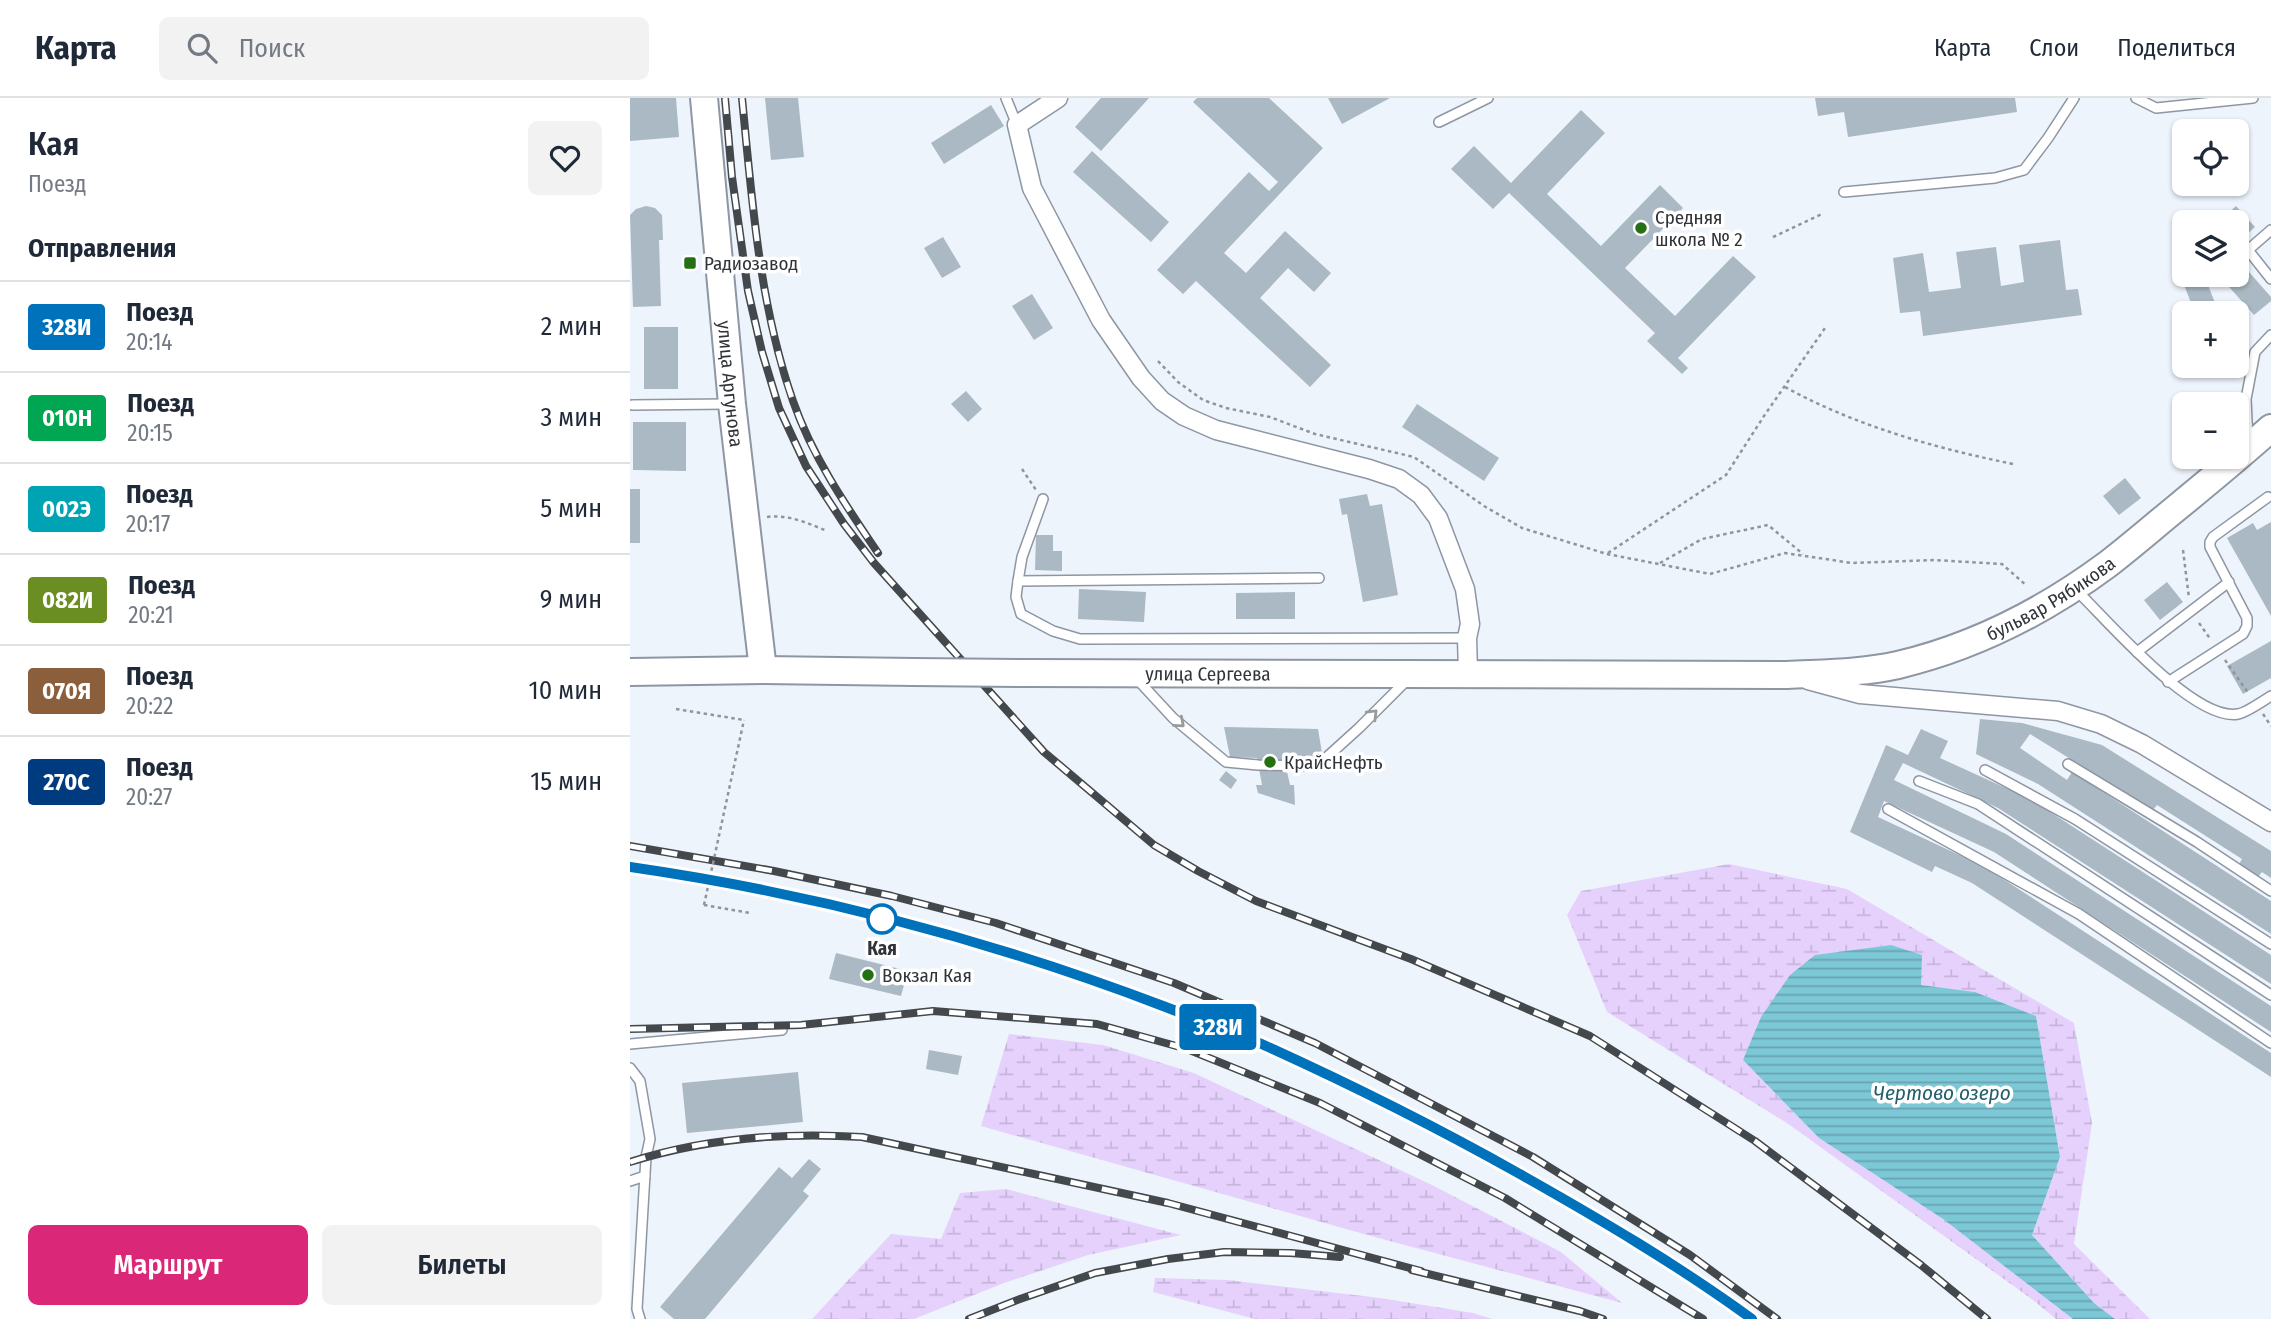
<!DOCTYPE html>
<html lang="ru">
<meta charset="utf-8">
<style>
:root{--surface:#fff;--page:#f2f2f3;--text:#1f2937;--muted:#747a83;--line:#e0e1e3;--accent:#db2777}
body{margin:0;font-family:"Fira Sans Condensed",sans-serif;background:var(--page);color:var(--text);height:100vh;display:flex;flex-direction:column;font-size:26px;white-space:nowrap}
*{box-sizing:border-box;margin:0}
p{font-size:23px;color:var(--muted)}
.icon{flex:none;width:38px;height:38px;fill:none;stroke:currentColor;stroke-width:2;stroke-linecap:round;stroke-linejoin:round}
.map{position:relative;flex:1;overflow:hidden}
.sheet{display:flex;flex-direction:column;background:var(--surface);width:630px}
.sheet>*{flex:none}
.badge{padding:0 14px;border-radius:5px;font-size:24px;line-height:46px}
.buttons{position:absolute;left:1542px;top:21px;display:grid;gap:14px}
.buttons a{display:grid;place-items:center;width:77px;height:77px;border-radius:10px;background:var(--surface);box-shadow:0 2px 5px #0004;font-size:35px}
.map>.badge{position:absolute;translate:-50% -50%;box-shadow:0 0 0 4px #fff}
h2{padding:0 28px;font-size:26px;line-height:63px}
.round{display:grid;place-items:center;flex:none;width:74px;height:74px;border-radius:10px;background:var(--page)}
.headline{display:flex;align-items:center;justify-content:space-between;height:119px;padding:0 28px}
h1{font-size:33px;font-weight:600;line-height:52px}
.cta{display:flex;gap:14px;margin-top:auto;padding:14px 28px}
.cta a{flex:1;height:80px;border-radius:10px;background:var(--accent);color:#fff;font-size:28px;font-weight:600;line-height:80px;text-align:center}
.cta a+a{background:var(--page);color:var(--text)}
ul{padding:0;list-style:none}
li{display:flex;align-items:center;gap:21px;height:91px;padding:0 28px;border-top:2px solid var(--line)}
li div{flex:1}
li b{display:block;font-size:26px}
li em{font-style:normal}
li .badge{min-width:77px;font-weight:700;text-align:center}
header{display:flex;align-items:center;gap:42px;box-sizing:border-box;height:98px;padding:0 35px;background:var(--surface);border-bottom:2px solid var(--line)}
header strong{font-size:33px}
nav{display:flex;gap:38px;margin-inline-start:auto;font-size:24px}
.search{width:490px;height:63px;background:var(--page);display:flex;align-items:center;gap:18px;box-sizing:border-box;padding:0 24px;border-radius:10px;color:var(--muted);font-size:26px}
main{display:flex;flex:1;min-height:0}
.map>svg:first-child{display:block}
</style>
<header>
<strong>Карта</strong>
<div class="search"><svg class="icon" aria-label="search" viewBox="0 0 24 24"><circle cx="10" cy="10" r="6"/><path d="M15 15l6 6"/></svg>Поиск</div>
<nav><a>Карта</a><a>Слои</a><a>Поделиться</a></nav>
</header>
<main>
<section class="sheet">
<div class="headline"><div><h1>Кая</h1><p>Поезд</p></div><a class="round"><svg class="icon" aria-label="heart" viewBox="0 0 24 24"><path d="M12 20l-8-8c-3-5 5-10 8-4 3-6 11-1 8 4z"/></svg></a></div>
<h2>Отправления</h2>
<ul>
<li><span class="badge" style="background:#0072bc;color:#fff">328И</span><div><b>Поезд</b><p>20:14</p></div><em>2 мин</em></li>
<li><span class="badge" style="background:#00a651;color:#fff">010Н</span><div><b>Поезд</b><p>20:15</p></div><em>3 мин</em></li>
<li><span class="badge" style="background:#00a3b4;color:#fff">002Э</span><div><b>Поезд</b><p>20:17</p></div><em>5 мин</em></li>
<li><span class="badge" style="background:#6b8e23;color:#fff">082И</span><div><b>Поезд</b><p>20:21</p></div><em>9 мин</em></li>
<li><span class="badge" style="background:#8b5e3c;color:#fff">070Я</span><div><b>Поезд</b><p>20:22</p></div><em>10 мин</em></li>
<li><span class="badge" style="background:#003b80;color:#fff">270С</span><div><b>Поезд</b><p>20:27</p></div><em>15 мин</em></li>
</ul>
<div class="cta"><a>Маршрут</a><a>Билеты</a></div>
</section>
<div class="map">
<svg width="1641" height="1221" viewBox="0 0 1641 1221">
<defs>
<pattern id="wetland-marsh" width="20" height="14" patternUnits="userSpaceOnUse" patternTransform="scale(1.75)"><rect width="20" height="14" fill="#e6d1fd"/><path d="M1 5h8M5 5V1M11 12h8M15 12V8" fill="none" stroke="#c6b4da"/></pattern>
<pattern id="water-rules" width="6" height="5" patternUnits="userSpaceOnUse" patternTransform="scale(1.75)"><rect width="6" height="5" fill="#7dc8d6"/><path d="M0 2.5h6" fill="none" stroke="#67a3af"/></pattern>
</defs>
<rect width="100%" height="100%" fill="#eef4fc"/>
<g fill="url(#wetland-marsh)">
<polygon points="1099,766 1217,791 1444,925 1462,1025 1444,1146 1520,1221 1485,1221 1464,1205 1402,1137 1430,1059 1406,918 1345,894 1290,887 1262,847 1186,857 1160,877 1113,962 1189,1040 1313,1121 1443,1221 1426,1221 1403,1202 1157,1025 977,914 937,817 951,793"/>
<polygon points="379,936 473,947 564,975 802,1087 931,1154 992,1205 741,1138 351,1028"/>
<polygon points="376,1091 551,1137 458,1157 374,1185 284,1221 182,1221 261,1136 311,1141 330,1095"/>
<polygon points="525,1180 598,1182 750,1200 843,1215 862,1221 625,1221 523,1194"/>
</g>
<polygon fill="url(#water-rules)" points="1261,847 1292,857 1291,887 1345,894 1406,918 1430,1059 1402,1137 1464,1205 1485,1221 1443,1221 1313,1121 1189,1040 1113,962 1131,919 1160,877 1185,857"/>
<g fill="#aab9c3">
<polygon points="0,0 46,0 49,39 0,43"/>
<polygon points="135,0 168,0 174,59 141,62"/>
<polygon points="471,0 519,0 471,53 445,29"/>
<polygon points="567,0 639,0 693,50 594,155 616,175 655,133 701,175 684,194 658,170 630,200 701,267 680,289 566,183 553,196 527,172 619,74 639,93 648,84 563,4"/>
<polygon points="698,0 760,0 712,26"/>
<polygon points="1185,0 1385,0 1387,14 1218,39 1214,14 1188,18"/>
<polygon points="361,7 374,28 314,66 301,45"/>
<polygon points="951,12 975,35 917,96 971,148 1030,87 1053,110 995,170 1045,218 1103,158 1126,179 1048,260 1058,270 1052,276 1017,243 1025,235 879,95 863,111 821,71 844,48 881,85"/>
<polygon points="462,53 539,124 521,144 443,74"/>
<polygon points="16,108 25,110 32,117 33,142 29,142 31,208 3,209 0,117 6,111"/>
<polygon points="1606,108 1625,129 1606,146 1606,124 1589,124"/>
<polygon points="313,139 331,169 312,180 294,150"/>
<polygon points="1430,142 1436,192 1448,191 1452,217 1293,238 1290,213 1270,215 1263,160 1293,155 1299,194 1331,190 1326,154 1366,149 1371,188 1394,184 1389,147"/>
<polygon points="1612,166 1641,199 1641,203 1624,217 1593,182 1600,177 1606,177 1606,171"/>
<polygon points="1554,172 1554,177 1574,177 1589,215 1565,215 1549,174"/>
<polygon points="402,196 423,230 404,242 382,208"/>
<rect x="14" y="229" width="34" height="62"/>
<polygon points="1584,268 1601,268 1602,272 1588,278"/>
<polygon points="336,293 352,311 338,324 321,306"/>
<polygon points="787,306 869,360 854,383 772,329"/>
<polygon points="3,324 56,324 56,373 3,372"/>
<polygon points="1495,380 1511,400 1489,417 1473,398"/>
<rect x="0" y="391" width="10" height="54"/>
<polygon points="737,396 740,408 752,406 768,497 733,504 717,416 712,417 709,401"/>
<polygon points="1641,424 1641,518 1597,440 1623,425 1627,432"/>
<polygon points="406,437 423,437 423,453 432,453 432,473 405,472"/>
<polygon points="1537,484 1553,504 1530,522 1514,502"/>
<polygon points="449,491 516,494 514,524 448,521"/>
<polygon points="665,494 665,521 606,521 606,495"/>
<polygon points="1641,543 1641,580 1613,596 1597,568"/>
<polygon points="1350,621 1392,625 1472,647 1641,753 1641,780 1632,774 1627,780 1608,768 1612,761 1527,707 1523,712 1400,636 1390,650 1437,682 1442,674 1641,803 1641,836 1408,686 1346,656"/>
<polygon points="594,629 688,631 693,661 654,660 660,687 664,687 665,707 628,695 626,687 632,687 627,660 600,659"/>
<polygon points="1291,631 1318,643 1310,660 1400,701 1641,857 1641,886 1368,710 1273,665 1264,682 1376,736 1641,908 1641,934 1364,754 1254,703 1248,719 1353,768 1641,955 1641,979 1342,785 1305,768 1302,774 1220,734 1256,647 1278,657"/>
<polygon points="596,673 607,682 601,691 589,682"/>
<polygon points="206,855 278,873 271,898 199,881"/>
<polygon points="299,952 332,958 328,977 296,971"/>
<polygon points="168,974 173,1024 57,1035 52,985"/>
<polygon points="179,1061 191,1071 173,1093 179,1098 75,1221 44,1221 30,1209 149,1069 162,1080"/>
</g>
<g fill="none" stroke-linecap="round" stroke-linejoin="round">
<g stroke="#8e96a3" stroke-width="12">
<g id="service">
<polyline points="376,0 387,27"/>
<polyline points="1506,0 1526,10 1623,0"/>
<polyline points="809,24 858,0"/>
<polyline points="1214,94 1365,80 1394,72 1418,40 1444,0"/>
<polyline points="1641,132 1618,152 1641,181"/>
<polyline points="2,307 98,306"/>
<polyline points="1618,344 1616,301 1625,254 1641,237"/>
<polyline points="689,480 388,483 386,499 391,516 423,533 450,541 837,540"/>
<polyline points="388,483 392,459 413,401"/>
<path d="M1447,491L1453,499C1482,528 1566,624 1608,616C1616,615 1633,603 1641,598"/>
<polyline points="1507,554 1599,484"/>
<polyline points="506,580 543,620 596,664 628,667 687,668 729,630 778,581"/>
<polyline points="1538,584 1613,536 1617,528 1617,520 1580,449 1580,444 1583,439 1638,399"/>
<polyline points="1438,666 1567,744 1641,793"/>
<polyline points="1355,672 1445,721 1641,846"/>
<polyline points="1289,683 1348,706 1641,897"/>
<polyline points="1258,711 1449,816 1641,945"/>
<polyline points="0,946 152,932"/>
<polyline points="0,970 10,983 20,1041 16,1059 7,1211 10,1221"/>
<polyline points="0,1083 15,1078"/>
</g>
</g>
<g stroke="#8e96a3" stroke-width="21">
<g id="minor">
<polyline points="428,0 387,27 402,90 471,222 511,280 532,303 554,318 586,332 739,371 769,381 791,397 808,420 835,491 840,526 837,540 838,575"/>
<polyline points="1178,582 1230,596 1428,613 1471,626 1512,646 1641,724"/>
</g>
</g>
<g stroke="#8e96a3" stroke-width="30">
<g id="primary">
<path id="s1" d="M74,0L102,306L133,572"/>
<polyline points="0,574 133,572 284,574"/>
<path id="s2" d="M400,575L1157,577C1194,575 1232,575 1268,567C1344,549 1416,512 1478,466C1500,449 1522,430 1544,412C1577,385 1610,358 1641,330"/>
</g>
</g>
<g stroke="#90959b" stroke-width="2.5" stroke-dasharray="3.5 3.5" stroke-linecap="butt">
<polyline points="1143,139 1192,116"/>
<polyline points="528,263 548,284 573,302 596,310 640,319 685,336 784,359 854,408 892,430 977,456 1080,476 1155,455 1222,465 1304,462 1372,466 1397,488"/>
<path d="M1155,289C1226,328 1305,350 1383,366"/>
<polyline points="392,371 406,392"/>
<path d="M137,419C157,416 178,425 197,433"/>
<polyline points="1553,452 1559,500"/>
<polyline points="978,455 1096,377 1134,318 1195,230"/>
<polyline points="1030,465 1072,441 1138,427 1173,456"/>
<polyline points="1569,525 1581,542"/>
<polyline points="1595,562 1619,596"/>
<polyline points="46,611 114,622"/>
<polyline points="1633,616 1641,628"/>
<polyline points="74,807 120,815"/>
</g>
<use href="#service" stroke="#fff" stroke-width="9"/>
<use href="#minor" stroke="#fff" stroke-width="18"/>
<use href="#primary" stroke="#fff" stroke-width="26"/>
<g stroke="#43484d" stroke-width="8">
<g id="rail">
<polyline points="95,0 102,79 118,193 132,254 149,310 176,368 214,426 244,465 414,654 524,747 568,773 626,803 781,861 960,938 1125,1043 1291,1167 1357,1221"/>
<path d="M112,0C122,101 129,206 163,303C182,358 216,408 248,455"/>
<polyline points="0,748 144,773 262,798 366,825 544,885 685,945 903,1059 1060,1157 1147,1221"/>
<path d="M0,769C184,796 366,844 539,910C571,923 605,934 636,948C722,987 806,1029 888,1075C968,1120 1048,1167 1122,1221"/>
<polyline points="0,931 171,927 303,913 467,926 557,951 690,1005 875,1100 1073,1221"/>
<path d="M0,1064C76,1040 153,1034 232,1039L538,1105L791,1173"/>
<polyline points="782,1172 950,1213 973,1221"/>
<polyline points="339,1221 390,1201 465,1175 538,1161 594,1154 661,1155 710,1159"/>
</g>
</g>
<use href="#rail" stroke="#fff" stroke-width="5" stroke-dasharray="16" stroke-linecap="butt"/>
<g stroke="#8e96a3" stroke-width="30" stroke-linecap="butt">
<polyline id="primary-bridge" points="284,574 400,575"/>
</g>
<polyline stroke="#90959b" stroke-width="2.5" stroke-dasharray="3.5 3.5" stroke-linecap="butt" points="74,807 114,622"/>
<use href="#primary-bridge" stroke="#fff" stroke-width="26"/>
</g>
<defs><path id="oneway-chevron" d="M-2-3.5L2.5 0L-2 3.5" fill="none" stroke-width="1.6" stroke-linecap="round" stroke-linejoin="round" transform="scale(1.75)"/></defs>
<g stroke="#989a9c">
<use href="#oneway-chevron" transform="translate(743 616) rotate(-45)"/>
<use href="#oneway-chevron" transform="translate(550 625) rotate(41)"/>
</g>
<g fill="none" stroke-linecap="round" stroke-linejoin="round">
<g stroke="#fff" stroke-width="16">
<path id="line" d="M0,769C180,795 363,843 533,908C567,921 603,933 636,948C722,987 806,1029 888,1075C968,1120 1048,1167 1122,1221"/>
</g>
<use href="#line" stroke="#0072bc" stroke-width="10"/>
</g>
<g fill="#257014" stroke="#fff" stroke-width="2.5">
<circle cx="1011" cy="130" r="7"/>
<rect x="53" y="158" width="14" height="14" rx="3.5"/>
<circle cx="640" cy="664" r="7"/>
<circle cx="238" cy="877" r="7"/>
</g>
<circle fill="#fff" stroke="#0072bc" stroke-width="3.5" cx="252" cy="821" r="14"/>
<g text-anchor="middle" stroke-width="7" stroke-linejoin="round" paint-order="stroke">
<g font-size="19" fill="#303439" stroke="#fff" text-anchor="start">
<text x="1025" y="126">Средняя<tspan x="1025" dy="22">школа № 2</tspan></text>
<text x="74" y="172">Радиозавод</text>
<text x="654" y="671">КрайсНефть</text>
<text x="252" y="884">Вокзал Кая</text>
</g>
<g font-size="19" fill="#303439" stroke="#fff">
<text dy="7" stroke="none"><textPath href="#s1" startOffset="287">улица Аргунова</textPath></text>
<text dy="7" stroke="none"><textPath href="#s2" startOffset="1036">бульвар Рябикова</textPath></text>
<text dy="7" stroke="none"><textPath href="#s2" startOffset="178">улица Сергеева</textPath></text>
</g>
<g font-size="19" font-weight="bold" fill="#303439" stroke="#fff">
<text x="252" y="857">Кая</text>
</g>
<g font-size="21" font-style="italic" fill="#23606b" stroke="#fff">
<text x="1312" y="1002">Чертово озеро</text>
</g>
</g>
</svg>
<div class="buttons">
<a><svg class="icon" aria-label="locate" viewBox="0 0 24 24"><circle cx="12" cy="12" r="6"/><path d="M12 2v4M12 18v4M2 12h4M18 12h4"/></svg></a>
<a><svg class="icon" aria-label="layers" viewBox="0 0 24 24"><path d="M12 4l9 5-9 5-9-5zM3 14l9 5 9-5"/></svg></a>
<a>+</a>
<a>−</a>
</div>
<b class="badge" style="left:588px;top:929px;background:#0072bc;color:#fff">328И</b>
</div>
</main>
